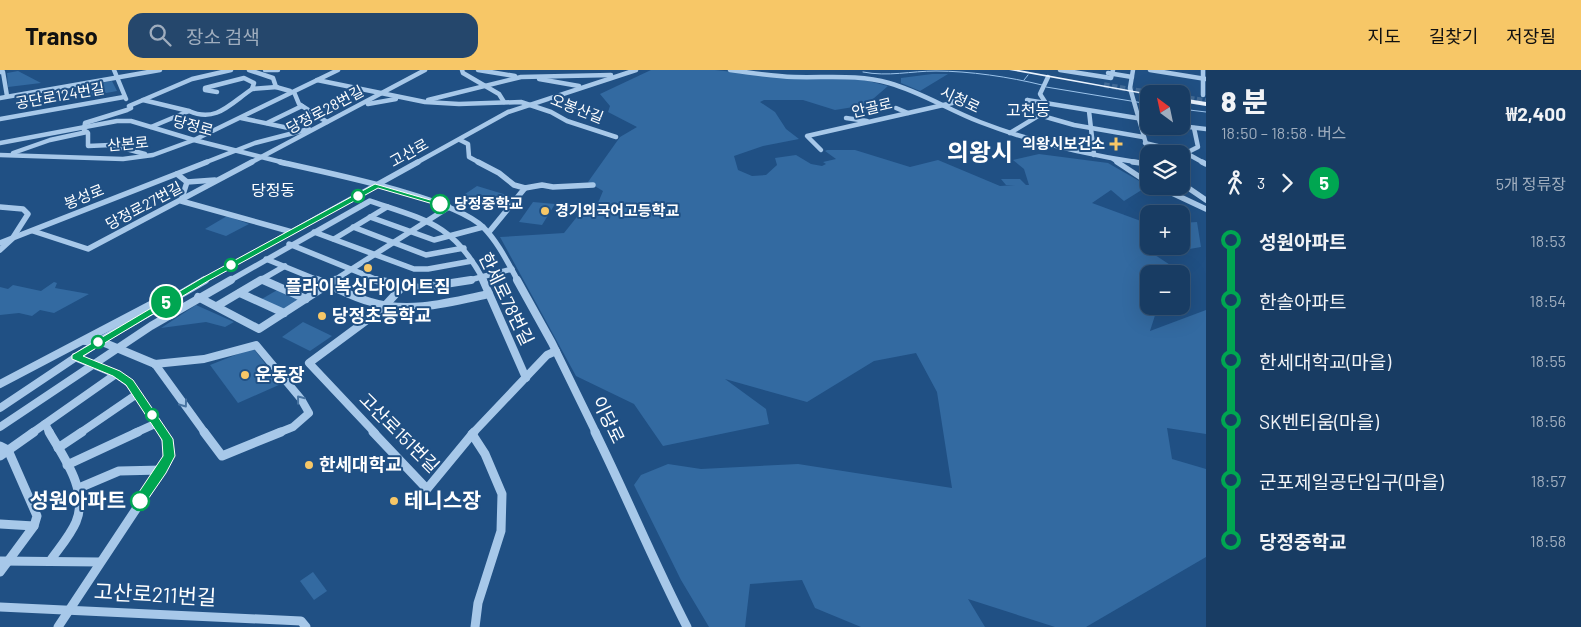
<!DOCTYPE html>
<html lang="ko">
<meta charset="utf-8">
<style>
:root{--surface:#183c63;--page:#25476c;--text:#f1f3f6;--muted:#9fadbe;--line:#365678;--accent:#f7c767}
body{margin:0;font-family:Barlow,"Noto Sans KR",sans-serif;background:var(--page);color:var(--text);height:100vh;display:flex;flex-direction:column;font-size:19px;white-space:nowrap}
*{box-sizing:border-box;margin:0}
p{font-size:16px;color:var(--muted)}
.icon{flex:none;width:28px;height:28px;fill:none;stroke:currentColor;stroke-width:2;stroke-linecap:round;stroke-linejoin:round}
.map{position:relative;flex:1;overflow:hidden}
.drawer{display:flex;flex-direction:column;background:var(--surface);width:375px}
.drawer>*{flex:none}
.badge{padding:0 10px;border-radius:16px;font-size:18px;line-height:32px}
.needle{width:32px;rotate:327deg}
.buttons{position:absolute;left:1140px;top:15px;display:grid;gap:10px}
.buttons a{display:grid;place-items:center;width:50px;height:50px;border-radius:10px;background:var(--surface);box-shadow:0 5px 20px #0002,0 0 0 1px var(--line);font-size:25px}
.map>.badge{position:absolute;translate:-50% -50%;box-shadow:0 0 0 2px #fff}
.legs{display:flex;align-items:center;gap:8px;height:55px;padding:0 15px;font-size:16px}
.legs p{margin-inline-start:auto}
.summary{display:flex;align-items:center;justify-content:space-between;height:85px;padding:0 15px}
h1{font-size:28px;font-weight:800;line-height:38px}
ul{padding:0 15px;list-style:none}
li{display:flex;align-items:center;gap:18px;height:60px;font-size:19px}
li i{display:grid;place-items:center;width:8px;height:100%;margin:0 6px;background:currentColor}
li i::after{content:'';width:12px;height:12px;margin:-6px;border:4px solid;border-radius:50%;background:var(--surface)}
li p{margin-inline-start:auto}
li:first-child i{background:linear-gradient(#0000 50%,currentColor 0)}
li:last-child i{background:linear-gradient(currentColor 50%,#0000 0)}
header{display:flex;align-items:center;gap:30px;box-sizing:border-box;height:70px;padding:0 25px;background:var(--accent);color:#111}
header strong{font-size:24px}
nav{display:flex;gap:28px;margin-inline-start:auto;font-size:18px}
.search{width:350px;height:45px;background:var(--page);display:flex;align-items:center;gap:12px;box-sizing:border-box;padding:0 18px;border-radius:15px;color:var(--muted);font-size:19px}
main{display:flex;flex:1;min-height:0}
.map>svg:first-child{display:block}
</style>
<header>
<strong>Transo</strong>
<div class="search"><svg class="icon" aria-label="search" viewBox="0 0 24 24"><circle cx="10" cy="10" r="6"/><path d="M15 15l6 6"/></svg>장소 검색</div>
<nav><a>지도</a><a>길찾기</a><a>저장됨</a></nav>
</header>
<main>
<div class="map">
<svg width="1206" height="557" viewBox="0 0 1206 557">
<rect width="100%" height="100%" fill="#205084"/>
<g fill="#336aa1">
<polygon points="651,0 715,0 781,7 864,10 888,16 866,35 835,40 803,30 764,30 760,32 775,42 786,59 799,69 763,76 734,86 738,100 752,106 766,105 777,95 775,88 796,85 811,94 822,96 826,94 823,92 836,89 825,81 827,80 855,80 910,97 938,90 1000,116 1015,115 1006,115 1001,109 1020,109 1026,115 1029,115 1024,99 1013,90 1039,84 1108,93 1148,116 1124,131 1111,120 1092,133 1149,154 1149,176 1181,176 1181,153 1197,152 1201,177 1155,185 1181,202 1149,204 1149,236 1158,236 1150,261 1206,240 1206,364 1167,358 1172,389 1206,399 1206,487 1086,557 1055,557 968,529 985,557 861,557 815,538 802,510 750,514 745,557 709,557 681,510 634,415 641,405 668,394 701,399 798,394 952,418 937,322 916,283 874,291 807,332 725,309 766,339 769,354 663,376 634,334 576,306 500,167 564,163 588,133 598,133 603,121 588,112 620,67 637,57 608,42 610,36 600,24"/>
<polygon points="18,1 41,13 8,17 7,3"/>
<polygon points="932,4 948,4 920,21 901,13 901,8"/>
<polygon points="112,11 117,21 90,26 86,15"/>
<polygon points="477,116 510,126 495,136 484,133 478,137 459,128"/>
<polygon points="533,132 555,134 542,155 519,152"/>
<polygon points="227,146 249,154 226,166 205,159"/>
<polygon points="54,212 57,213 55,218 89,224 54,243 40,240 32,246 19,243 0,245 0,217 8,219 13,215 41,221"/>
<polygon points="279,219 299,230 284,239 260,230"/>
<polygon points="196,235 234,252 225,257 206,252 161,258"/>
<polygon points="303,252 332,266 310,281 282,267"/>
<polygon points="253,278 281,314 238,333 210,295"/>
<polygon points="313,502 327,521 314,530 300,511"/>
</g>
<g fill="none" stroke-linecap="round" stroke-linejoin="round">
<g stroke="#9bc3eb" stroke-width="1">
<path d="M863,2C888,7 911,1 936,1C969,1 1010,7 1042,15"/>
<polyline points="1024,10 1028,5"/>
<polyline points="1046,17 1149,34"/>
<polyline points="1181,39 1206,42"/>
</g>
<g stroke="#416a96" stroke-width="5.5" stroke-dasharray="5.5 2.5" stroke-linecap="butt">
<polyline points="1104,15 1157,24"/>
<polyline points="1181,27 1206,31"/>
</g>
<g stroke="#a7c8e9" stroke-width="4.5">
<polyline points="114,0 126,29"/>
<polyline points="249,0 273,8 276,17 290,21"/>
<polyline points="265,0 278,0"/>
<polyline points="462,0 463,3 499,24 504,32"/>
<polyline points="478,0 515,6"/>
<path d="M730,0C751,3 773,6 794,7C826,8 858,4 889,13C921,22 949,40 980,52C1032,72 1086,85 1142,93"/>
<polyline points="1060,0 1111,8 1113,0"/>
<polyline points="1133,0 1130,18 1149,84"/>
<polyline points="1150,0 1206,9"/>
<polyline points="1203,0 1203,25"/>
<polyline points="0,2 3,2 7,26"/>
<polyline points="1108,3 1132,7"/>
<polyline points="539,9 579,16"/>
<polyline points="317,10 425,32 459,34 521,32 551,42 567,51 616,67"/>
<polyline points="217,22 205,20 205,18 244,8 254,13 252,19 277,17"/>
<polyline points="294,22 299,34 327,52"/>
<polyline points="0,28 160,0"/>
<polyline points="143,30 189,41"/>
<polyline points="428,30 521,7 611,5"/>
<polyline points="1038,32 1027,30 1149,50"/>
<polyline points="368,34 396,29"/>
<polyline points="1047,35 1040,24 1048,7"/>
<polyline points="896,38 908,43"/>
<polyline points="1089,41 1094,85"/>
<polyline points="1039,45 1074,55 1143,67"/>
<polyline points="241,48 298,60"/>
<polyline points="846,48 867,51"/>
<polyline points="0,49 124,27"/>
<polyline points="267,53 302,36"/>
<polyline points="1181,56 1206,59"/>
<path d="M151,57L189,41C216,53 230,34 252,19"/>
<polyline points="1010,63 1043,43 1047,35"/>
<polyline points="460,70 468,74 469,87 480,93"/>
<polyline points="0,73 117,51 131,51 194,70 285,93"/>
<polyline points="1145,73 1186,83 1204,93"/>
<polyline points="821,80 807,66 961,31 949,31 951,32"/>
<polyline points="13,83 50,70 87,62"/>
<polyline points="1186,83 1198,77 1194,58"/>
<polyline points="145,84 111,75 88,76 88,63 84,60 85,53 127,40 131,38 129,36 192,9 231,0"/>
<polyline points="0,85 123,89 153,85 194,70 338,0"/>
<polyline points="1113,89 1119,93"/>
<polyline points="204,93 255,73 309,59"/>
<polyline points="250,93 425,0"/>
<polyline points="416,93 508,42 636,0"/>
</g>
<g stroke="#a7c8e9" stroke-width="5.5">
<path d="M280,92C327,103 452,127 483,157C498,172 508,193 518,211"/>
<polyline points="478,92 499,103 514,115 525,118 542,115 553,117 593,115"/>
<polyline points="1117,92 1149,113"/>
<polyline points="1133,92 1149,94"/>
<polyline points="1202,92 1206,94"/>
<polyline points="177,104 187,112 181,131 292,162"/>
<polyline points="187,112 215,110"/>
<polyline points="1181,113 1206,130"/>
<polyline points="1157,116 1206,139"/>
<polyline points="0,137 23,139 28,144 12,169 0,180"/>
<polyline points="370,147 434,170 483,157"/>
<polyline points="353,157 426,185 464,178"/>
<polyline points="33,161 88,179 252,92"/>
<polyline points="314,162 414,199 428,199 472,191"/>
<polyline points="489,162 525,118"/>
<polyline points="334,169 387,137"/>
<polyline points="0,173 207,92"/>
<polyline points="289,174 380,211"/>
<polyline points="266,189 320,211"/>
<polyline points="263,210 266,211"/>
<polyline points="203,211 418,92"/>
<path d="M229,211L370,131C426,150 454,154 484,211"/>
<polyline points="259,211 285,196"/>
<polyline points="333,211 449,137"/>
<polyline points="466,211 512,199"/>
</g>
<g stroke="#a7c8e9" stroke-width="8">
<polyline points="263,210 306,229"/>
<path d="M317,210C335,217 352,227 371,232C409,244 451,232 489,224"/>
<polyline points="376,210 419,218 471,210"/>
<polyline points="483,210 526,308"/>
<polyline points="517,210 552,273 596,363"/>
<polyline points="240,223 284,243"/>
<polyline points="198,227 259,259 335,210"/>
<polyline points="217,236 261,210"/>
<polyline points="85,271 100,271 155,294"/>
<polyline points="75,287 116,304 129,313 163,363"/>
<polyline points="155,294 205,363"/>
<polyline points="155,294 204,289 256,275 301,329 309,343 293,357 278,363"/>
<polyline points="0,314 158,231 167,229"/>
<polyline points="0,338 100,271 205,210"/>
<polyline points="45,354 50,363"/>
<polyline points="0,357 151,256 231,210"/>
<polyline points="32,363 116,304"/>
<polyline points="80,363 137,324"/>
<polyline points="135,363 157,353"/>
<polyline points="375,363 309,293 382,239 402,217"/>
<polyline points="473,363 547,285 556,281"/>
</g>
<g stroke="#a7c8e9" stroke-width="9">
<path d="M49,362C64,388 89,421 76,452C70,466 59,478 50,491"/>
<polyline points="204,362 222,386 281,362"/>
<polyline points="373,362 427,419 474,362"/>
<path d="M595,362C627,427 654,493 687,557"/>
<polyline points="472,364 485,384 502,424 501,461 478,533 475,557"/>
<polyline points="0,376 8,380 37,446 34,456 0,502"/>
<polyline points="58,378 82,362"/>
<polyline points="0,386 34,362"/>
<polyline points="67,395 138,362"/>
<polyline points="79,418 119,401 162,400"/>
<polyline points="0,454 34,456"/>
<polyline points="0,491 100,492"/>
<polyline points="0,537 301,551 306,557"/>
<path d="M58,557L162,400C169,386 171,375 162,362"/>
</g>
<g fill="#eaf3fe" fill-rule="evenodd">
<polygon points="1009,0 1019,0 1151,24 1149,24 1149,25"/>
<polygon points="1144,18 1169,22 1171,24 1158,24 1142,21 1141,20"/>
<polygon points="1181,28 1206,32 1206,36 1181,32"/>
</g>
</g>
<defs><path id="oneway-chevron" d="M-2-3.5L2.5 0L-2 3.5" fill="none" stroke-width="1.6" stroke-linecap="round" stroke-linejoin="round" transform="scale(1.25)"/></defs>
<g stroke="#4874a2">
<use href="#oneway-chevron" transform="translate(300 329) rotate(-128)"/>
<use href="#oneway-chevron" transform="translate(184 334) rotate(54)"/>
</g>
<polygon fill="#00a651" stroke="#fff" points="375,114 444,134 440,136 378,118 208,211 83,286 120,301 133,310 173,369 175,386 166,403 144,435 135,435 133,431 163,386 162,370 126,315 113,306 72,289 72,285 202,208"/>
<g fill="#f7c767" stroke="#205084" stroke-width="2">
<path d="M1113.5 66.5h5v5h5v5h-5v5h-5v-5h-5v-5h5z"/>
<circle cx="545" cy="141" r="5"/>
<circle cx="368" cy="198" r="5"/>
<circle cx="322" cy="246" r="5"/>
<circle cx="245" cy="305" r="5"/>
<circle cx="309" cy="395" r="5"/>
<circle cx="394" cy="431" r="5"/>
</g>
<g fill="#fff" stroke="#00a651" stroke-width="2.5">
<circle cx="358" cy="126" r="6"/>
<circle cx="440" cy="134" r="9"/>
<circle cx="231" cy="195" r="6"/>
<circle cx="98" cy="272" r="6"/>
<circle cx="152" cy="345" r="6"/>
<circle cx="140" cy="431" r="9"/>
</g>
<g text-anchor="middle" stroke-width="4" stroke-linejoin="round" paint-order="stroke">
<g font-size="15" fill="#fff" stroke="#205084">
<text transform="translate(60 26) rotate(-10)" y="5">공단로124번길</text>
<text transform="translate(960 30) rotate(25)" y="5">시청로</text>
<text transform="translate(872 38) rotate(-13)" y="5">안골로</text>
<text transform="translate(577 39) rotate(21)" y="5">오봉산길</text>
<text transform="translate(325 40) rotate(-28)" y="5">당정로28번길</text>
<text transform="translate(193 56) rotate(15)" y="5">당정로</text>
<text transform="translate(128 74) rotate(-5)" y="5">산본로</text>
<text transform="translate(409 83) rotate(-29)" y="5">고산로</text>
<text transform="translate(84 127) rotate(-22)" y="5">봉성로</text>
<text transform="translate(144 136) rotate(-28)" y="5">당정로27번길</text>
</g>
<g font-size="15" font-weight="bold" fill="#fff" stroke="#205084" text-anchor="end">
<text x="1105" y="79">의왕시보건소</text>
<text x="555" y="146" text-anchor="start">경기외국어고등학교</text>
</g>
<g font-size="15" font-weight="bold" fill="#fff" stroke="#205084" text-anchor="start">
<text x="454" y="139">당정중학교</text>
</g>
<g font-size="16" fill="#fff" stroke="#205084">
<text x="1028" y="46">고천동</text>
<text x="273" y="126">당정동</text>
</g>
<g font-size="18" font-weight="bold" fill="#fff" stroke="#205084" text-anchor="start">
<text x="368" y="223" text-anchor="middle">플라이복싱다이어트짐</text>
<text x="332" y="252">당정초등학교</text>
<text x="255" y="311">운동장</text>
<text x="319" y="401">한세대학교</text>
</g>
<g font-size="18" fill="#fff" stroke="#205084">
<text transform="translate(506 229) rotate(64)" y="6">한세로78번길</text>
<text transform="translate(608 350) rotate(64)" y="6">이당로</text>
<text transform="translate(399 363) rotate(45)" y="6">고산로151번길</text>
</g>
<g font-size="21" font-weight="bold" fill="#fff" stroke="#205084" text-anchor="end">
<text x="126" y="438">성원아파트</text>
</g>
<g font-size="21" font-weight="bold" fill="#fff" stroke="#205084" text-anchor="start">
<text x="404" y="438">테니스장</text>
</g>
<g font-size="21" fill="#fff" stroke="#205084">
<text transform="translate(155 525) rotate(3)" y="7">고산로211번길</text>
</g>
<g font-size="24" font-weight="bold" fill="#fff" stroke="#205084">
<text x="980" y="91">의왕시</text>
</g>
</g>
</svg>
<div class="buttons">
<a><svg class="needle" viewBox="-14 -14 28 28"><path d="M0-13l5 13h-10z" fill="#e53935"/><path d="M0 13l5-13h-10z" fill="#9fadbe"/></svg></a>
<a><svg class="icon" aria-label="layers" viewBox="0 0 24 24"><path d="M12 4l9 5-9 5-9-5zM3 14l9 5 9-5"/></svg></a>
<a>+</a>
<a>−</a>
</div>
<b class="badge" style="left:166px;top:232px;background:#00a651;color:#fff">5</b>
</div>
<section class="drawer">
<div class="summary"><div><h1>8 분</h1><p>18:50 – 18:58 · 버스</p></div><b>₩2,400</b></div>
<div class="legs"><svg class="icon" aria-label="walk" viewBox="0 0 24 24"><circle cx="13" cy="4" r="2"/><path d="M13 8l-2 6 4 7M11 14l-3 7M7 12l3-4h3l4 4"/></svg>3<svg class="icon" aria-label="forward" viewBox="0 0 24 24"><path d="M9 5l7 7-7 7"/></svg><b class="badge" style="background:#00a651;color:#fff">5</b><p>5개 정류장</p></div>
<ul>
<li><i style="color:#00a651"></i><b>성원아파트</b><p>18:53</p></li>
<li><i style="color:#00a651"></i><span>한솔아파트</span><p>18:54</p></li>
<li><i style="color:#00a651"></i><span>한세대학교(마을)</span><p>18:55</p></li>
<li><i style="color:#00a651"></i><span>SK벤티움(마을)</span><p>18:56</p></li>
<li><i style="color:#00a651"></i><span>군포제일공단입구(마을)</span><p>18:57</p></li>
<li><i style="color:#00a651"></i><b>당정중학교</b><p>18:58</p></li>
</ul>
</section>
</main>
